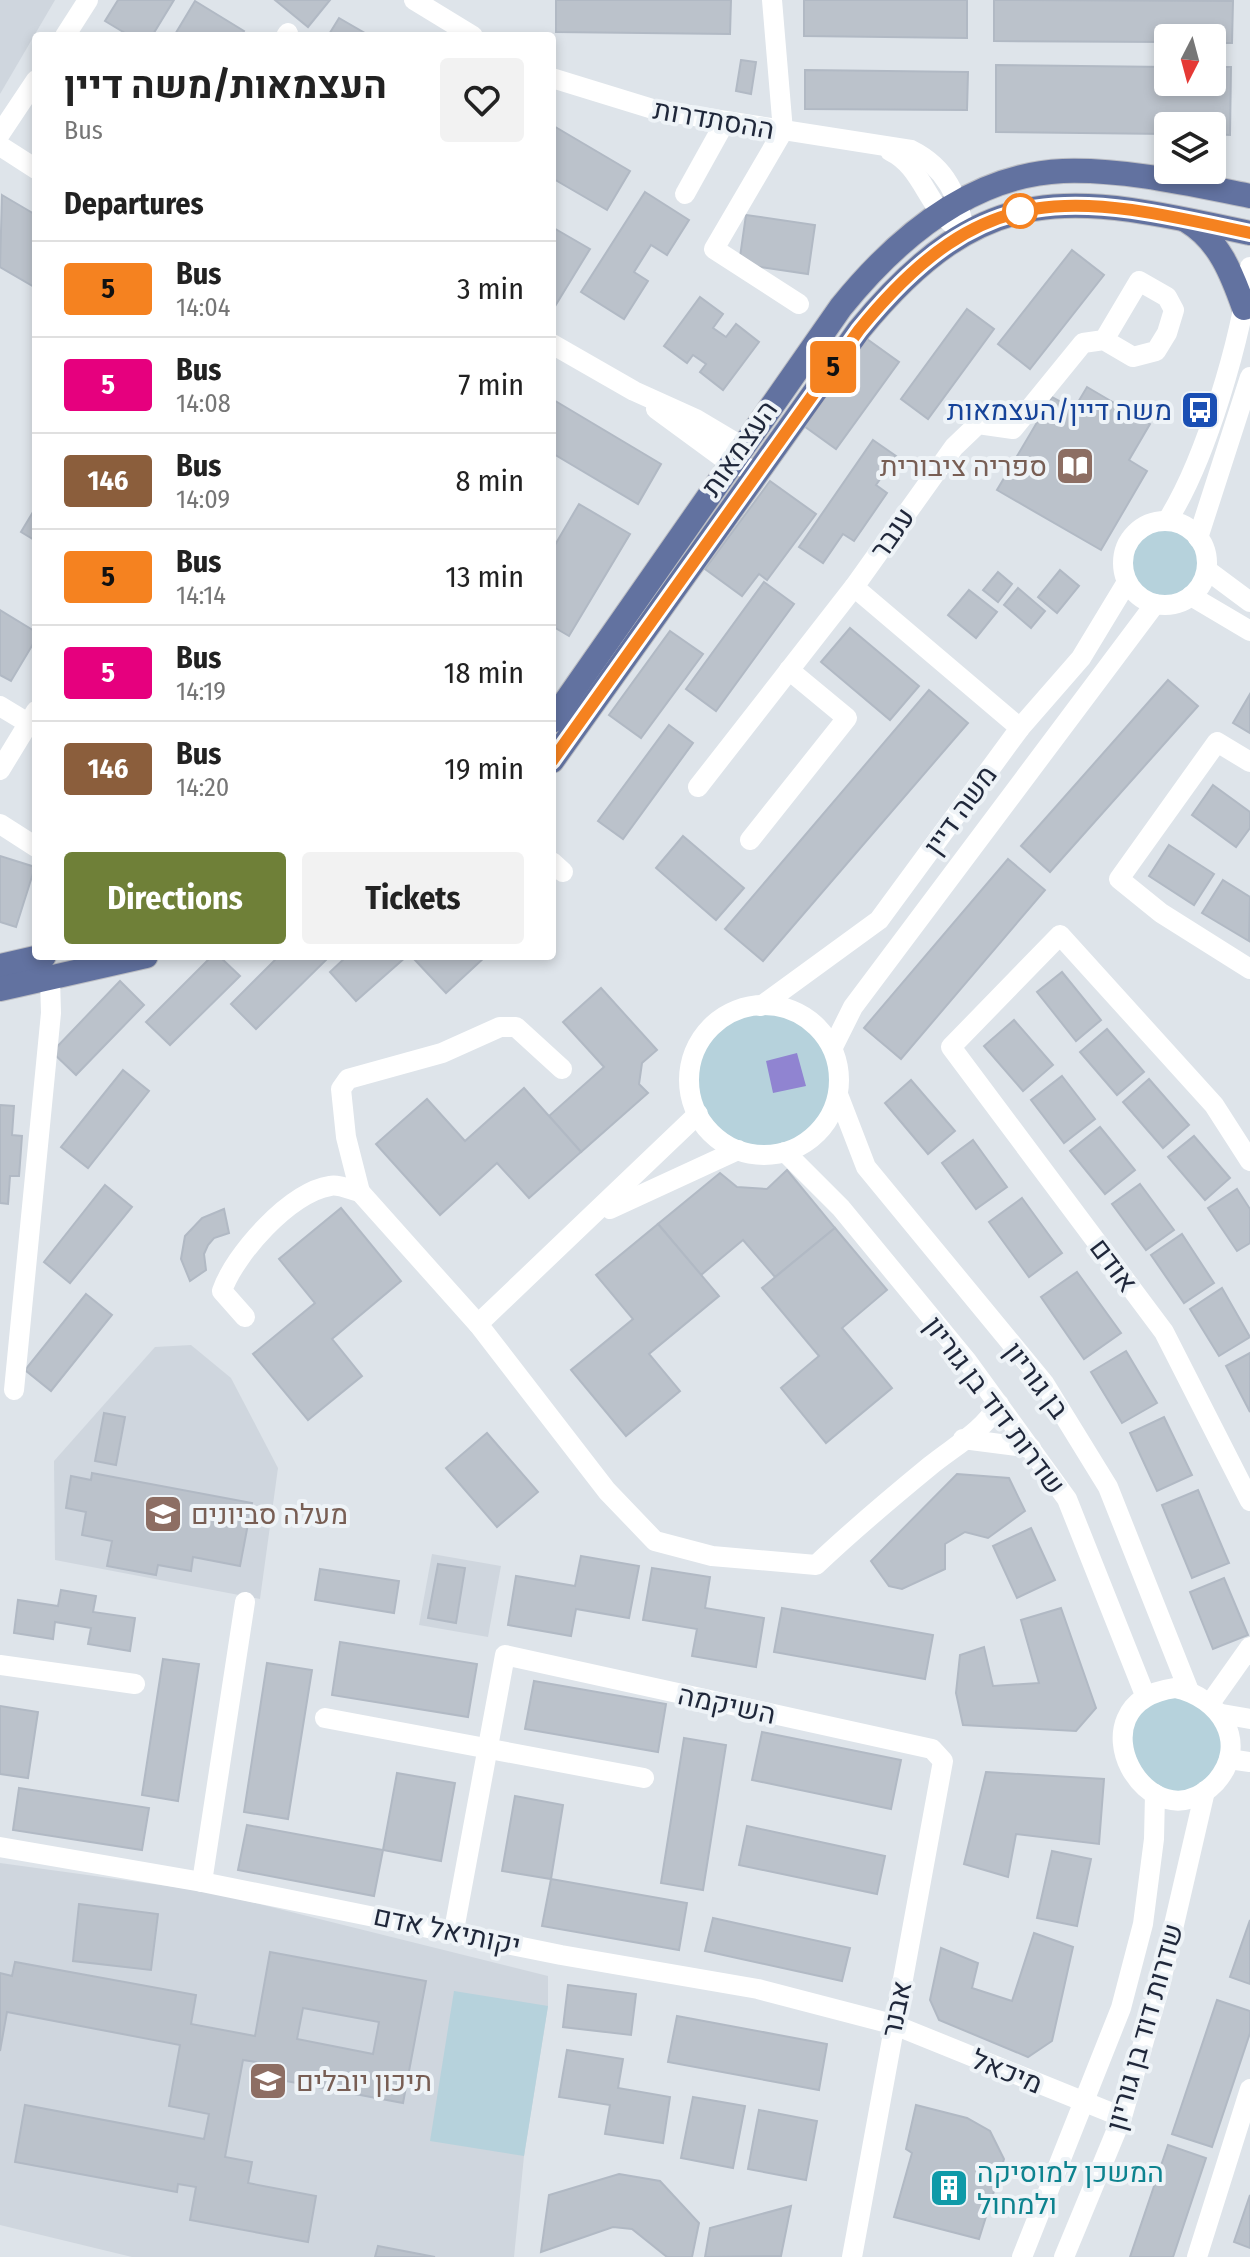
<!DOCTYPE html>
<meta charset="utf-8">
<style>
:root{--surface:#fff;--page:#f2f2f2;--text:#222;--muted:#767676;--line:#e0e0e0;--accent:#6f8038}
body{margin:0;font-family:"Fira Sans Condensed",Heebo,sans-serif;background:var(--page);color:var(--text);height:100vh;display:flex;flex-direction:column;font-size:30px;white-space:nowrap}
*{box-sizing:border-box;margin:0}
p{font-size:26px;color:var(--muted)}
.icon{flex:none;width:44px;height:44px;fill:none;stroke:currentColor;stroke-width:2;stroke-linecap:round;stroke-linejoin:round}
.map{position:relative;flex:1;overflow:hidden}
.panel{position:absolute;left:32px;top:32px;width:524px;height:928px;display:flex;flex-direction:column;background:var(--surface);border-radius:8px;box-shadow:0 4px 12px #0003}
.panel>*{flex:none}
.badge{padding:0 16px;border-radius:6px;font-size:28px;line-height:52px}
.needle{width:52px;rotate:186deg}
.buttons{position:absolute;left:1154px;top:24px;display:grid;gap:16px}
.buttons a{display:grid;place-items:center;width:72px;height:72px;border-radius:8px;background:var(--surface);box-shadow:0 4px 12px #0003;font-size:40px}
.map>.badge{position:absolute;translate:-50% -50%;box-shadow:0 0 0 4px #fff}
h2{padding:0 32px;font-size:30px;line-height:72px}
.round{display:grid;place-items:center;flex:none;width:84px;height:84px;border-radius:8px;background:var(--page)}
.headline{display:flex;align-items:center;justify-content:space-between;height:136px;padding:0 32px}
h1{font-size:38px;font-weight:700;line-height:60px}
.action{display:flex;gap:16px;margin-top:auto;padding:16px 32px}
.action a{flex:1;height:92px;border-radius:8px;background:var(--accent);color:#fff;font-size:32px;font-weight:700;line-height:92px;text-align:center}
.action a+a{background:var(--page);color:var(--text)}
ul{padding:0;list-style:none}
li{display:flex;align-items:center;gap:24px;height:96px;padding:0 32px;border-top:2px solid var(--line)}
li div{flex:1}
li b{display:block;font-size:30px}
li em{font-style:normal}
li .badge{min-width:88px;font-weight:700;text-align:center}
.map>svg:first-child{display:block}
</style>
<div class="map">
<svg width="1250" height="2257" viewBox="0 0 1250 2257">
<rect width="100%" height="100%" fill="#dee4ea"/>
<g fill="#cfd6de">
<polygon points="0,0 55,0 0,94"/>
<polygon points="191,1345 231,1378 278,1468 260,1599 55,1560 54,1461 155,1347"/>
<polygon points="432,1554 501,1566 488,1637 419,1625"/>
<polygon points="0,1863 211,1892 548,1976 548,2006 524,2156 514,2257 132,2257 0,2225"/>
</g>
<g fill="#b6d2dc">
<circle cx="1165" cy="563" r="39"/>
<circle cx="765" cy="1080" r="72"/>
<polygon points="1175,1691 1219,1713 1227,1756 1195,1793 1149,1789 1126,1732 1137,1708"/>
<polygon points="454,1991 548,2006 524,2156 430,2141"/>
</g>
<polygon fill="#9084d1" points="797,1053 806,1086 773,1093 766,1061"/>
<g fill="#bbc2cb" stroke="#b1b9c4" stroke-width="2" fill-rule="evenodd">
<polygon points="118,0 174,0 152,36 130,36 105,21"/>
<polygon points="275,0 330,0 308,27"/>
<polygon points="556,0 731,0 730,34 556,32"/>
<polygon points="804,0 967,0 967,38 804,36"/>
<polygon points="994,0 1233,1 1232,43 1212,43 1212,38 1168,38 1168,42 994,41"/>
<polygon points="195,1 244,31 241,36 174,36"/>
<polygon points="339,18 370,36 328,36"/>
<polygon points="741,60 756,62 751,94 736,91"/>
<polygon points="996,65 1168,67 1168,82 1212,82 1212,67 1231,67 1230,135 1212,134 1212,126 1168,126 1168,134 996,132"/>
<polygon points="805,70 968,72 967,110 805,109"/>
<polygon points="552,125 630,171 607,210 552,178"/>
<polygon points="645,192 689,220 667,255 651,245 634,272 648,281 624,319 581,292"/>
<polygon points="2,195 36,215 36,288 0,267"/>
<polygon points="746,215 815,225 808,274 739,264"/>
<polygon points="552,227 590,249 554,308 552,306"/>
<polygon points="1072,250 1104,275 1030,369 998,344"/>
<polygon points="700,297 723,314 713,328 726,337 736,324 759,342 723,390 700,372 706,364 693,355 687,363 664,346"/>
<polygon points="967,309 994,329 928,419 901,399"/>
<polygon points="867,339 899,362 836,449 804,426"/>
<polygon points="1087,387 1150,424 1129,460 1147,471 1101,550 997,490 1052,397 1074,409"/>
<polygon points="552,399 661,464 638,504 552,453"/>
<polygon points="873,440 896,456 876,485 887,493 854,541 843,534 823,563 799,547"/>
<polygon points="770,481 816,514 767,580 759,574 742,596 705,569"/>
<polygon points="579,504 630,534 569,636 552,626 552,550"/>
<polygon points="36,507 36,541 21,532"/>
<polygon points="1060,570 1079,586 1057,613 1038,597"/>
<polygon points="998,572 1012,584 998,602 983,590"/>
<polygon points="764,582 794,604 716,711 686,689"/>
<polygon points="1018,588 1045,611 1031,628 1004,605"/>
<polygon points="969,590 997,612 976,638 948,615"/>
<polygon points="0,610 36,632 36,639 11,681 0,675"/>
<polygon points="850,628 919,686 890,720 821,662"/>
<polygon points="670,631 703,654 641,738 609,715"/>
<polygon points="1168,680 1198,706 1050,872 1021,846"/>
<polygon points="929,690 968,723 763,961 725,929"/>
<polygon points="1250,694 1250,733 1233,723"/>
<polygon points="669,725 693,743 623,839 598,821"/>
<polygon points="1213,785 1250,812 1250,828 1236,847 1192,815"/>
<polygon points="683,836 744,888 716,920 656,868"/>
<polygon points="1169,845 1214,874 1194,905 1149,876"/>
<polygon points="0,856 35,867 16,927 0,922"/>
<polygon points="1008,859 1045,890 901,1059 864,1028"/>
<polygon points="1223,880 1250,897 1249,941 1202,913"/>
<polygon points="212,956 219,956 240,976 170,1045 146,1022"/>
<polygon points="279,956 330,956 256,1029 231,1004"/>
<polygon points="347,956 407,956 356,1001 330,972"/>
<polygon points="420,956 486,956 446,993 415,960"/>
<polygon points="1062,972 1101,1020 1076,1041 1037,992"/>
<polygon points="120,981 144,1005 76,1075 52,1052"/>
<polygon points="601,988 657,1050 642,1063 639,1084 648,1093 581,1152 549,1116 604,1067 563,1022"/>
<polygon points="1014,1020 1053,1065 1023,1091 984,1046"/>
<polygon points="1107,1029 1144,1072 1117,1095 1080,1052"/>
<polygon points="123,1070 149,1091 88,1168 61,1147"/>
<polygon points="1062,1076 1095,1119 1064,1143 1031,1100"/>
<polygon points="1149,1079 1189,1125 1163,1148 1123,1102"/>
<polygon points="911,1080 955,1131 928,1154 885,1103"/>
<polygon points="524,1088 581,1152 529,1198 497,1163 440,1215 376,1144 427,1099 465,1141"/>
<polygon points="0,1105 14,1106 12,1135 22,1136 19,1176 10,1176 8,1204 0,1203"/>
<polygon points="1100,1127 1135,1170 1105,1194 1070,1151"/>
<polygon points="1194,1136 1230,1178 1205,1200 1168,1157"/>
<polygon points="973,1140 1007,1187 976,1209 942,1163"/>
<polygon points="787,1170 835,1228 775,1277 743,1240 701,1275 658,1224 720,1173 737,1187 767,1189"/>
<polygon points="1140,1184 1174,1230 1146,1250 1112,1204"/>
<polygon points="105,1185 132,1207 70,1283 44,1262"/>
<polygon points="1237,1189 1250,1209 1250,1243 1237,1251 1208,1208"/>
<polygon points="1022,1198 1062,1253 1029,1277 989,1222"/>
<polygon points="341,1208 401,1281 332,1339 362,1376 308,1420 253,1354 315,1303 279,1259"/>
<polygon points="224,1209 229,1233 214,1238 208,1245 204,1254 206,1270 190,1281 181,1259 185,1236 202,1218"/>
<polygon points="658,1224 719,1296 649,1354 680,1391 626,1436 571,1370 633,1319 596,1275"/>
<polygon points="835,1228 887,1290 842,1328 892,1388 826,1443 781,1388 819,1356 762,1288"/>
<polygon points="1182,1234 1214,1283 1184,1303 1151,1255"/>
<polygon points="1077,1272 1121,1333 1084,1359 1041,1297"/>
<polygon points="1222,1288 1250,1337 1219,1356 1190,1309"/>
<polygon points="86,1294 112,1315 51,1391 25,1370"/>
<polygon points="1126,1351 1157,1403 1122,1423 1091,1372"/>
<polygon points="1250,1353 1250,1412 1226,1366"/>
<polygon points="104,1413 125,1417 116,1465 95,1461"/>
<polygon points="1164,1417 1192,1475 1157,1491 1130,1433"/>
<polygon points="487,1433 538,1492 497,1527 446,1468"/>
<polygon points="92,1473 252,1503 240,1566 193,1557 191,1571 158,1565 156,1575 107,1566 112,1541 82,1535 86,1512 66,1508 71,1476 91,1480"/>
<polygon points="957,1474 1009,1478 1025,1511 988,1538 965,1532 945,1544 945,1569 902,1589 889,1586 871,1561"/>
<polygon points="1198,1490 1229,1563 1192,1578 1162,1505"/>
<polygon points="1031,1528 1055,1580 1017,1598 993,1546"/>
<polygon points="581,1556 639,1566 629,1618 576,1609 571,1636 508,1625 516,1576 575,1586"/>
<polygon points="438,1564 465,1568 456,1623 428,1618"/>
<polygon points="652,1568 710,1577 705,1608 764,1618 756,1667 692,1656 697,1629 643,1620"/>
<polygon points="320,1569 399,1581 394,1613 315,1600"/>
<polygon points="1224,1578 1248,1635 1213,1649 1190,1592"/>
<polygon points="61,1590 96,1596 93,1612 135,1618 130,1651 88,1644 91,1628 55,1622 53,1639 14,1633 18,1600 58,1606"/>
<polygon points="782,1608 933,1635 925,1679 774,1652"/>
<polygon points="1061,1608 1096,1708 1076,1731 963,1725 956,1693 960,1655 984,1647 993,1686 1039,1683 1021,1620"/>
<polygon points="340,1642 477,1664 468,1717 332,1695"/>
<polygon points="163,1659 199,1664 178,1801 142,1795"/>
<polygon points="267,1663 312,1670 288,1819 244,1812"/>
<polygon points="534,1681 666,1704 658,1752 525,1729"/>
<polygon points="0,1706 38,1712 28,1778 0,1774"/>
<polygon points="762,1732 901,1760 891,1809 752,1780"/>
<polygon points="684,1738 726,1745 703,1890 661,1883"/>
<polygon points="986,1772 1104,1779 1099,1844 1016,1834 1008,1877 964,1864"/>
<polygon points="397,1773 455,1783 441,1861 383,1850"/>
<polygon points="19,1788 149,1808 142,1850 13,1830"/>
<polygon points="515,1796 563,1805 551,1879 502,1871"/>
<polygon points="247,1825 383,1850 374,1896 238,1870"/>
<polygon points="747,1826 885,1856 877,1894 739,1865"/>
<polygon points="1052,1851 1091,1859 1077,1926 1037,1918"/>
<polygon points="551,1879 687,1903 679,1950 542,1926"/>
<polygon points="79,1904 158,1914 151,1970 73,1961"/>
<polygon points="713,1918 850,1948 842,1981 705,1951"/>
<polygon points="1250,1920 1250,1984 1230,1977"/>
<polygon points="1034,1933 1073,1947 1052,2041 1028,2057 939,2020 930,2000 941,1948 978,1963 972,1988 1012,2001"/>
<path d="M270,1952L426,1981L403,2103L254,2075L256,2062L243,2060L225,2157L252,2162L248,2183L316,2196L308,2242L190,2220L196,2187L178,2184L177,2192L15,2162L25,2105L204,2139L209,2114L169,2106L180,2045L7,2012L0,2051V1973L12,1976L15,1962L196,1995L191,2024L255,2036ZM303,2008L379,2022L373,2054L297,2039Z"/>
<polygon points="568,1985 636,1994 631,2035 563,2027"/>
<polygon points="1217,2000 1250,2011 1250,2033 1212,2147 1172,2134"/>
<polygon points="677,2016 827,2044 819,2090 668,2062"/>
<polygon points="567,2050 623,2059 618,2088 670,2097 663,2143 605,2134 610,2105 559,2097"/>
<polygon points="693,2097 745,2106 733,2168 681,2158"/>
<polygon points="916,2105 967,2118 990,2131 1004,2159 979,2239 894,2217 912,2153 906,2149"/>
<polygon points="759,2110 817,2121 806,2180 748,2169"/>
<polygon points="1168,2145 1206,2158 1173,2257 1130,2257"/>
<polygon points="619,2174 660,2181 699,2223 692,2257 667,2257 632,2229 613,2227 541,2252 549,2195"/>
<polygon points="1250,2195 1250,2248 1234,2242"/>
<polygon points="791,2206 781,2256 705,2257 710,2228"/>
<polygon points="378,2246 435,2257 375,2257"/>
</g>
<g fill="none" stroke-linecap="round" stroke-linejoin="round">
<g stroke="#bcbec4" stroke-width="26">
<g id="major">
<path d="M1187,221C1219,240 1232,274 1244,308"/>
<path d="M552,721L841,307C896,239 971,175 1063,171C1125,169 1189,184 1250,196"/>
<path d="M552,761L859,330C986,175 1071,194 1250,233"/>
<polyline points="0,966 44,956"/>
<polyline points="0,989 146,956"/>
</g>
</g>
<g stroke="#fff" stroke-width="20">
<polyline points="414,0 473,36"/>
<polyline points="772,0 783,131 714,249 799,304"/>
<polyline points="65,36 88,0"/>
<polyline points="286,36 288,33"/>
<path d="M552,78L656,110L911,150C947,168 958,196 965,234"/>
<polyline points="0,134 36,80"/>
<polyline points="0,146 36,169"/>
<path d="M890,151C921,166 926,202 951,223"/>
<polyline points="685,194 725,122"/>
<polyline points="552,344 634,391 696,419 743,447"/>
<polyline points="656,409 731,464 760,471"/>
<path d="M1167,521C1206,460 1241,339 1250,267"/>
<circle cx="1165" cy="563" r="42"/>
<polyline points="1198,538 1250,377"/>
<polyline points="1207,570 1250,602"/>
<polyline points="854,587 1020,728"/>
<polyline points="1191,596 1250,631"/>
<polyline points="0,706 28,723"/>
<polyline points="1250,762 1217,742 1119,879 1161,913 1250,969"/>
<polyline points="0,770 36,711"/>
<polyline points="698,787 854,587 954,447 978,424 1013,429 1083,343 1104,340 1133,357 1156,351 1167,333 1174,310 1167,297 1139,281 1104,340"/>
<polyline points="0,824 36,847"/>
<polyline points="750,840 847,718 789,670"/>
<polyline points="552,862 563,872"/>
<circle cx="764" cy="1080" r="75"/>
<polyline points="761,1006 879,920 1020,728 1081,658 1127,582"/>
<polyline points="833,1047 853,1007 1155,604"/>
<polyline points="839,1097 866,1167 1044,1383 1108,1487 1189,1691"/>
<polyline points="785,1152 841,1208 967,1361 1067,1499 1145,1695"/>
<polyline points="1250,1161 1214,1105 1060,935 951,1047 1164,1332 1250,1501"/>
<path d="M360,1192L478,1324L607,1491L655,1541L712,1556L816,1565C853,1530 891,1498 930,1466C956,1445 982,1432 999,1404"/>
<polyline points="610,1209 738,1150"/>
<path d="M245,1317L222,1291C234,1255 290,1192 330,1186C338,1184 351,1190 360,1192L346,1137L341,1089L348,1079L442,1053L500,1027H516L562,1069"/>
<polyline points="478,1324 698,1114"/>
<polyline points="14,1390 51,1013 50,978"/>
<polyline points="963,1439 1031,1448"/>
<polyline points="0,1665 135,1684"/>
<path d="M1175,1688C1220,1697 1250,1743 1216,1782C1149,1852 1067,1703 1175,1688Z"/>
<polyline points="1211,1702 1250,1647"/>
<polyline points="1222,1714 1250,1719"/>
<polyline points="325,1718 644,1778"/>
<polyline points="1229,1759 1250,1762"/>
<polyline points="0,1847 202,1882 561,1955 758,1989 892,2024 1122,2117"/>
<polyline points="202,1882 245,1602"/>
<polyline points="454,1930 505,1655 932,1749 943,1761 852,2257"/>
<polyline points="1022,2257 1121,2008 1143,1924 1154,1839 1155,1794"/>
<polyline points="1064,2257 1122,2117 1160,1985 1205,1791"/>
<polyline points="1197,2257 1250,2089"/>
</g>
<use href="#major" stroke="#6272a0" stroke-width="24"/>
</g>
<g fill="none" stroke-linecap="round" stroke-linejoin="round">
<g stroke="#fff" stroke-width="18">
<path id="line" d="M552,761L859,330C985,175 1072,194 1250,233"/>
</g>
<use href="#line" stroke="#f58220" stroke-width="12"/>
</g>
<defs>
<g id="bus-square" transform="scale(2)"><rect x="-9" y="-9" width="18" height="18" rx="4" fill="#1a4fb4" stroke="#eef3f7"/><path d="M-5-6H5V4H4V6H2V4H-2V6H-4V4H-5ZM-3.5-4V0h7V-4ZM-3.5 1.2v1.5H-2V1.2ZM2 1.2v1.5H3.5V1.2Z" fill="#fff"/></g>
<g id="library-square" transform="scale(2)"><rect x="-9" y="-9" width="18" height="18" rx="4" fill="#8d6e63" stroke="#eef3f7"/><path d="M-6-4Q-3-5.5-.7-3.5V5Q-3 3-6 4ZM6-4Q3-5.5 .7-3.5V5Q3 3 6 4Z" fill="#fff"/></g>
<g id="school-square" transform="scale(2)"><rect x="-9" y="-9" width="18" height="18" rx="4" fill="#8d6e63" stroke="#eef3f7"/><path d="M0-5L7-2L0 1L-7-2ZM-4 1L0 2.5L4 1V4Q0 6-4 4Z" fill="#fff"/></g>
<g id="building-square" transform="scale(2)"><rect x="-9" y="-9" width="18" height="18" rx="4" fill="#0f9aa8" stroke="#eef3f7"/><path d="M-4-6H4V6H1V3H-1V6H-4ZM-2.5-4.3h1.7v1.8h-1.7ZM.8-4.3h1.7v1.8H.8ZM-2.5-1h1.7V.8h-1.7ZM.8-1h1.7V.8H.8Z" fill="#fff"/></g>
</defs>
<g fill-rule="evenodd">
<use href="#bus-square" x="1200" y="410"/>
<use href="#library-square" x="1075" y="466"/>
<use href="#school-square" x="163" y="1514"/>
<use href="#school-square" x="268" y="2081"/>
<use href="#building-square" x="949" y="2188"/>
</g>
<circle fill="#fff" stroke="#f58220" stroke-width="4" cx="1020" cy="211" r="16"/>
<g text-anchor="middle" stroke-width="8" stroke-linejoin="round" paint-order="stroke">
<g font-size="28" fill="#1f273a" stroke="#eef3f7">
<text transform="translate(714 119) rotate(10)" y="10">ההסתדרות</text>
<text transform="translate(739 448) rotate(-55)" y="10">העצמאות</text>
<text transform="translate(892 533) rotate(-55)" y="10">ענבר</text>
<text transform="translate(960 810) rotate(-54)" y="10">משה דיין</text>
<text transform="translate(1114 1265) rotate(53)" y="10">אודם</text>
<text transform="translate(1037 1380) rotate(53)" y="10">בן גוריון</text>
<text transform="translate(995 1405) rotate(53)" y="10">שדרות דוד בן גוריון</text>
<text transform="translate(727 1704) rotate(12)" y="10">השיקמה</text>
<text transform="translate(447 1930) rotate(12)" y="10">יקותיאל אדם</text>
<text transform="translate(896 2009) rotate(-78)" y="10">אבנר</text>
<text transform="translate(1144 2027) rotate(-74)" y="10">שדרות דוד בן גוריון</text>
<text transform="translate(1007 2071) rotate(22)" y="10">מיכאל</text>
</g>
<g font-size="28" fill="#164399" stroke="#eef3f7" text-anchor="end">
<text x="1172" y="420">משה דיין/העצמאות</text>
</g>
<g font-size="28" fill="#785e54" stroke="#eef3f7" text-anchor="start">
<text x="1047" y="476" text-anchor="end">ספריה ציבורית</text>
<text x="191" y="1524">מעלה סביונים</text>
<text x="296" y="2091">תיכון יובלים</text>
</g>
<g font-size="28" fill="#0d838f" stroke="#eef3f7" text-anchor="start">
<text x="977" y="2182">המשכן למוסיקה<tspan x="977" dy="32">ולמחול</tspan></text>
</g>
</g>
</svg>
<div class="buttons">
<a><svg class="needle" viewBox="-14 -14 28 28"><path d="M0-13l5 13h-10z" fill="#e53935"/><path d="M0 13l5-13h-10z" fill="#767676"/></svg></a>
<a><svg class="icon" aria-label="layers" viewBox="0 0 24 24"><path d="M12 4l9 5-9 5-9-5zM3 14l9 5 9-5"/></svg></a>
</div>
<b class="badge" style="left:833px;top:367px;background:#f58220;color:#111">5</b>
<section class="panel">
<div class="headline"><div><h1>העצמאות/משה דיין</h1><p>Bus</p></div><a class="round"><svg class="icon" aria-label="heart" viewBox="0 0 24 24"><path d="M12 20l-8-8c-3-5 5-10 8-4 3-6 11-1 8 4z"/></svg></a></div>
<h2>Departures</h2>
<ul>
<li><span class="badge" style="background:#f58220;color:#111">5</span><div><b>Bus</b><p>14:04</p></div><em>3 min</em></li>
<li><span class="badge" style="background:#e6007e;color:#fff">5</span><div><b>Bus</b><p>14:08</p></div><em>7 min</em></li>
<li><span class="badge" style="background:#8b5e3c;color:#fff">146</span><div><b>Bus</b><p>14:09</p></div><em>8 min</em></li>
<li><span class="badge" style="background:#f58220;color:#111">5</span><div><b>Bus</b><p>14:14</p></div><em>13 min</em></li>
<li><span class="badge" style="background:#e6007e;color:#fff">5</span><div><b>Bus</b><p>14:19</p></div><em>18 min</em></li>
<li><span class="badge" style="background:#8b5e3c;color:#fff">146</span><div><b>Bus</b><p>14:20</p></div><em>19 min</em></li>
</ul>
<div class="action"><a>Directions</a><a>Tickets</a></div>
</section>
</div>
